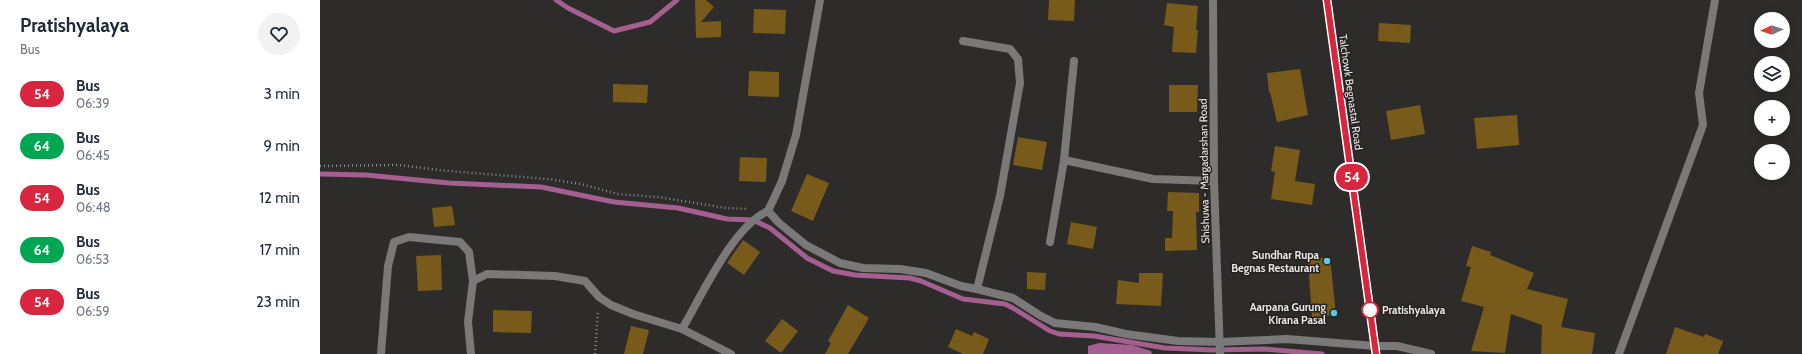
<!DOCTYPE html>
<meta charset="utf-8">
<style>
:root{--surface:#fff;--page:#f2f2f3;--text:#1f2937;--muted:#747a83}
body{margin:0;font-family:Cabin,sans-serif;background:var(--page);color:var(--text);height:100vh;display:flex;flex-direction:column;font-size:15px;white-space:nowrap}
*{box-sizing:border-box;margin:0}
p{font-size:13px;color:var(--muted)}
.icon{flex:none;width:22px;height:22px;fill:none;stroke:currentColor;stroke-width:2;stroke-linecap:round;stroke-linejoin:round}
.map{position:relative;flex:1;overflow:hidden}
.side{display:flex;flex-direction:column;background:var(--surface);width:320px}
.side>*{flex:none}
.badge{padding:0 8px;border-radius:13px;font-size:14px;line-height:26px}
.needle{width:26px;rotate:266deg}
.tools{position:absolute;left:1434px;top:12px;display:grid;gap:8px}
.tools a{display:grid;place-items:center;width:36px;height:36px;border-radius:50%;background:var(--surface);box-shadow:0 2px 10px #0003;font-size:20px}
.map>.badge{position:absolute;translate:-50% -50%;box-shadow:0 0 0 2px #fff}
.round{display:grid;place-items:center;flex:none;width:42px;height:42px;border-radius:21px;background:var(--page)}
.head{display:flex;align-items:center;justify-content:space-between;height:68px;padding:0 20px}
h1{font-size:19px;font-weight:800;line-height:30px}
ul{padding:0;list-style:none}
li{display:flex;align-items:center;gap:12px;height:52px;padding:0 20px}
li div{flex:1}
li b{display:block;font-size:15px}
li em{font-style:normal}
li .badge{min-width:44px;font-weight:700;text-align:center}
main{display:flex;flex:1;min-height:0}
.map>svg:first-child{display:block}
</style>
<main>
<section class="side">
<div class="head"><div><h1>Pratishyalaya</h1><p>Bus</p></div><a class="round"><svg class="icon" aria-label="heart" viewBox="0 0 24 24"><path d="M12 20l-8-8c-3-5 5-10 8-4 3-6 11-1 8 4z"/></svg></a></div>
<ul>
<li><span class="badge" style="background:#d7263d;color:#fff">54</span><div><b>Bus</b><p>06:39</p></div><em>3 min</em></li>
<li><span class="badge" style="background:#00a651;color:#fff">64</span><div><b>Bus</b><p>06:45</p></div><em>9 min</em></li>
<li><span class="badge" style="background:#d7263d;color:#fff">54</span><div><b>Bus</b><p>06:48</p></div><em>12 min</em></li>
<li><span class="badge" style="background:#00a651;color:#fff">64</span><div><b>Bus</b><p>06:53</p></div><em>17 min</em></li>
<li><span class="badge" style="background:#d7263d;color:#fff">54</span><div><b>Bus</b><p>06:59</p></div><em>23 min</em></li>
</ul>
</section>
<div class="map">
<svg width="1482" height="354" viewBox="0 0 1482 354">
<rect width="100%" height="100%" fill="#2e2c2a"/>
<polygon fill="#a45f90" points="779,343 812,345 831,351 832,354 768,354 768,346"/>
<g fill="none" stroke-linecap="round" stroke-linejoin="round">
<g stroke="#a45f90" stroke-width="5">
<polyline points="236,0 248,8 294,31 330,22 357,0"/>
<polyline points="0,174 46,175 129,183 221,187 294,202 358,208 407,219 433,220 450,228 487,258 513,271 535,275 590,278 601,281 643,299 685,304 693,308 730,331 739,334 774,336 845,348 893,350 944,349 1002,354"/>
</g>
</g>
<g fill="#785a1b">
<polygon points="375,0 386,0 394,7 381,22 401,21 401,37 376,38"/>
<polygon points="729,0 755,0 754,21 728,20"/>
<polygon points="847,3 878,6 876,30 878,30 876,53 852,52 854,27 844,25"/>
<polygon points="434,9 466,10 465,34 433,33"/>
<polygon points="1059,23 1091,25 1090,43 1058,41"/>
<polygon points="980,69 988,115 957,122 950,92 949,92 947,73"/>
<polygon points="429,71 459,72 459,97 428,96"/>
<polygon points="293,84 328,85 327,103 293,102"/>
<polygon points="849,85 878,85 877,112 849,112"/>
<polygon points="1100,105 1105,134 1071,140 1066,111"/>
<polygon points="1197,115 1199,145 1157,149 1154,118"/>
<polygon points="698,137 727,142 722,170 693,165"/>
<polygon points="955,146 980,150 975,181 995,184 992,205 951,199 955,172 951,171"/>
<polygon points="420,157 447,158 446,182 419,181"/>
<polygon points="487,174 509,183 493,221 471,211"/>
<polygon points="848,192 879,193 879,212 876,212 877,250 845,251 845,238 852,238 853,211 847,211"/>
<polygon points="132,206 135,225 114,227 112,208"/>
<polygon points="751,222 777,227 773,249 747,244"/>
<polygon points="423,240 440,252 424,275 407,263"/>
<polygon points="1152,246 1171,252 1170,255 1214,273 1207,289 1248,299 1241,327 1275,333 1272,354 1221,354 1222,325 1191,314 1185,353 1151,351 1164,307 1141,301 1151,267 1146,266"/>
<polygon points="121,255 122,290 98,291 96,256"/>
<polygon points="1010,257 1016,315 992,317 988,260"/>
<polygon points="707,272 726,273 725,290 707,289"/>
<polygon points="819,273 843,273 841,306 796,304 798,280 819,283"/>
<polygon points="528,305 549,318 528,354 505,354 511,343 508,341"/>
<polygon points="173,310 212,311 211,333 173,332"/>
<polygon points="462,319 478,331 461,353 445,341"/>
<polygon points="311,326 329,330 323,354 304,354"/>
<polygon points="1355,327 1384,337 1385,334 1403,341 1398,354 1346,354"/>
<polygon points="636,329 652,336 654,332 669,339 663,354 643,354 628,347"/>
</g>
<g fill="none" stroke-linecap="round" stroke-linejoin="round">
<g stroke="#8d8b89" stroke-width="2.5" stroke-dasharray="1 3" stroke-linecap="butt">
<polyline points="0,166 78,165 128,171 228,179 261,184 297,194 338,197 406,208 428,209"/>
<polyline points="275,354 278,311"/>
</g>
<g stroke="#7a7879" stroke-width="8">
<polyline points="893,0 894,181 900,354"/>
<polyline points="643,41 690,49 698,59 700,83 680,196 657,289"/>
<polyline points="744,160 833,179 894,181"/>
<polyline points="448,211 459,223 486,245 520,263 543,268 580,269 606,273 641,286 657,289 693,298 721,316 735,323 775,327 806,334 858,341 900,342 967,339 1055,346 1077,346 1111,354"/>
<polyline points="730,242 744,160 754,61"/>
<polyline points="153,281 167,274 235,276 265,281 279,297 291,305 313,314 362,329 411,354"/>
<path d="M362,329C381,297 413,226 448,211L462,181L476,135L500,0"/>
<polyline points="61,354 68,266 74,242 89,237 140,242 149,252 153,281 148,322 151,354"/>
<polyline points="1299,354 1383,125 1379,93 1395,0"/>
</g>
<polyline stroke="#a6a4a4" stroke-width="8" points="1007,0 1056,354"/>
</g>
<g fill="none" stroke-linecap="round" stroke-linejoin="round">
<g stroke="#fff" stroke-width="9">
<polyline id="line" points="1007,0 1056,354"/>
</g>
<use href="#line" stroke="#d7263d" stroke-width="6"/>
</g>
<g fill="#5bc8e6" stroke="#252221" stroke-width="1.5">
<circle cx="1007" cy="261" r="4"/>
<circle cx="1014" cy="313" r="4"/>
</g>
<circle fill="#fff" stroke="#d7263d" stroke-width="2" cx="1050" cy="310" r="8"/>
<g text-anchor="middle" stroke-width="3" stroke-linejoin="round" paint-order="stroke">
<g font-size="11" fill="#e9e7e6" stroke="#252221">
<text transform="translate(1031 92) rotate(82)" y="4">Talchowk Begnastal Road</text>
<text transform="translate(884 171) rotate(-91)" y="4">Shishuwa - Margadarshan Road</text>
</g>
<g font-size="11" font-weight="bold" fill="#e9e7e6" stroke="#252221" text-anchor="end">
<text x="999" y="259">Sundhar Rupa<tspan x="999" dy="13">Begnas Restaurant</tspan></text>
<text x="1006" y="311">Aarpana Gurung<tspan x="1006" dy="13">Kirana Pasal</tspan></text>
</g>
<g font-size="11" font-weight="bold" fill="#e9e7e6" stroke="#252221" text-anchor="start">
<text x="1062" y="314">Pratishyalaya</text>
</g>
</g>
</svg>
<div class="tools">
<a><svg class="needle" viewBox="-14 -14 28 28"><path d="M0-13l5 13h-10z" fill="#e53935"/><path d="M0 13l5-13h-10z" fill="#747a83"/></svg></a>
<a><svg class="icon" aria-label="layers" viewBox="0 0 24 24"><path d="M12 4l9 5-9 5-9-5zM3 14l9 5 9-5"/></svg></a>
<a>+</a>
<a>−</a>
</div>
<b class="badge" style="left:1032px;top:177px;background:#d7263d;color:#fff">54</b>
</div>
</main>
